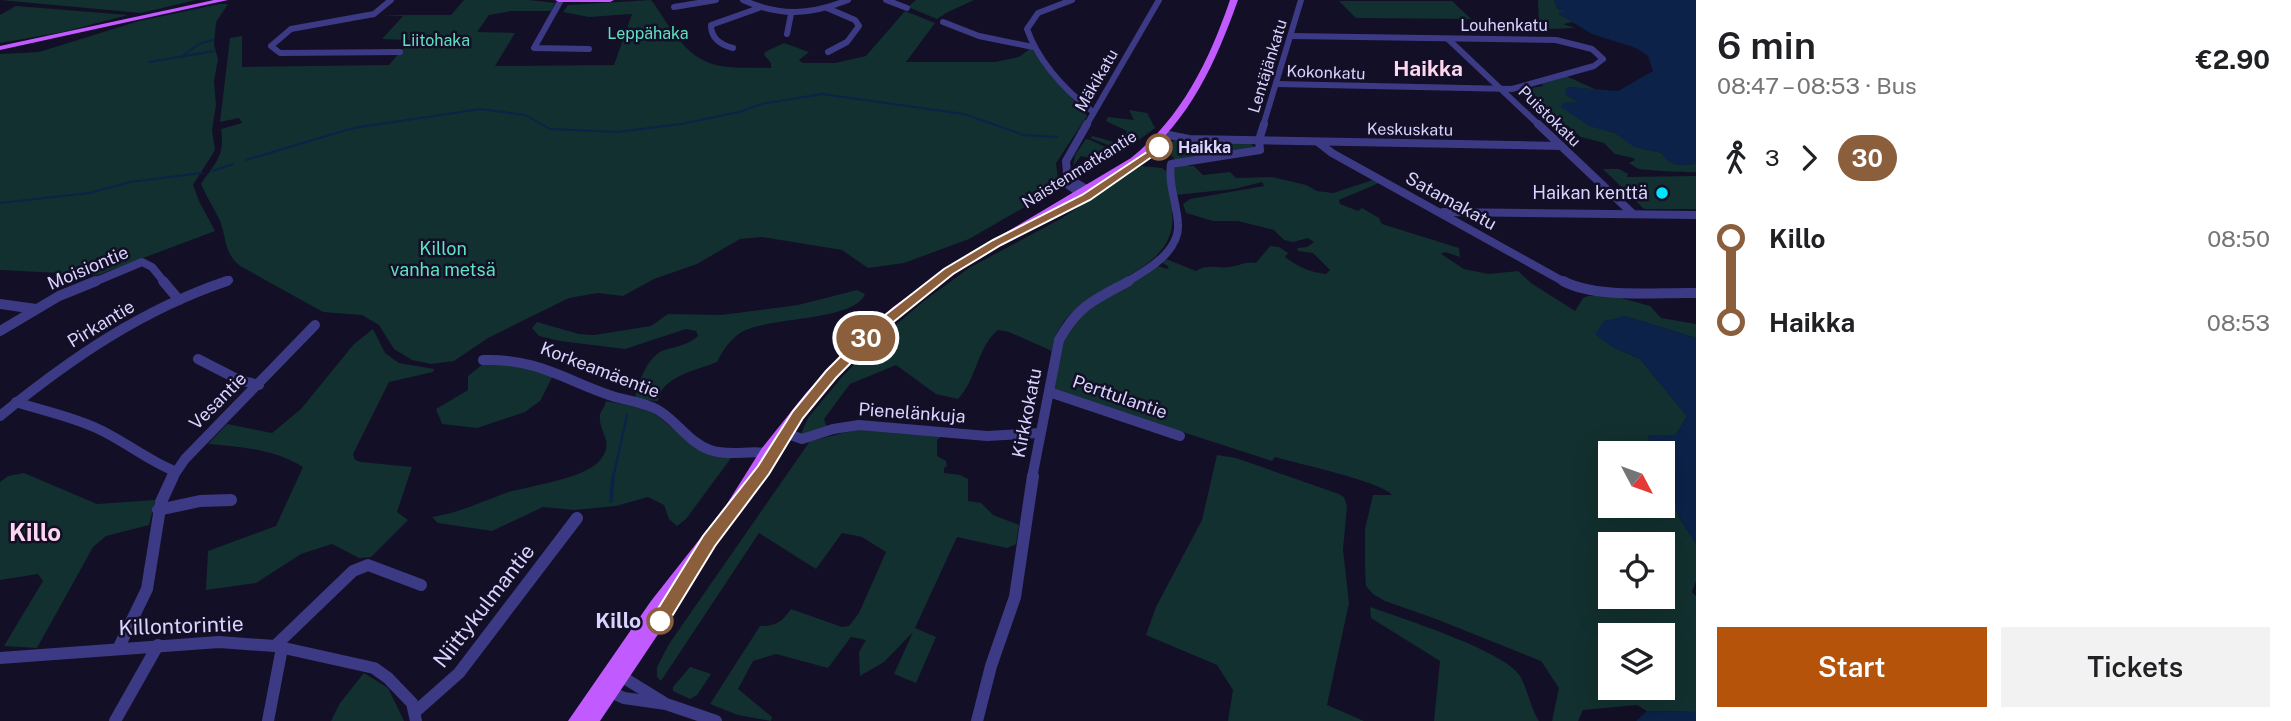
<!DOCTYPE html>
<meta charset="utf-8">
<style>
:root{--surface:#fff;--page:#f2f2f2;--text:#202124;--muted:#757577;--accent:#b45309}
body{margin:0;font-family:"Public Sans",sans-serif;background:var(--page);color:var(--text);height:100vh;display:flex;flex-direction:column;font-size:26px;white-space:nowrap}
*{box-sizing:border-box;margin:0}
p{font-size:23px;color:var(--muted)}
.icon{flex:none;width:38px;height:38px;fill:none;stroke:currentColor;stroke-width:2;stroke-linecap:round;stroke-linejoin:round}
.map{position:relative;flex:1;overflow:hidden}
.side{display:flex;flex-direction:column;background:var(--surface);width:595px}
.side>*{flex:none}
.badge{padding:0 14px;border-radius:23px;font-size:24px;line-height:46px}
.needle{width:46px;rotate:131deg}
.controls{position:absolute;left:1598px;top:441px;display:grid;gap:14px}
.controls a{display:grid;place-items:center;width:77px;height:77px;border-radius:0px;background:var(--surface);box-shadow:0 7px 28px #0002;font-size:35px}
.map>.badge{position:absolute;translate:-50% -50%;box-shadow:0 0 0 4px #fff}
.legs{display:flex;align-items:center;gap:10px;height:77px;padding:0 21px;font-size:23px}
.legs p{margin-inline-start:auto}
.head{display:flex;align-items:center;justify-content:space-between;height:119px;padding:0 21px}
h1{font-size:38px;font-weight:600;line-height:52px}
.action{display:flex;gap:14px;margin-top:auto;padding:14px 21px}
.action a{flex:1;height:80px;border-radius:0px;background:var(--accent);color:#fff;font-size:28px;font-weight:600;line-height:80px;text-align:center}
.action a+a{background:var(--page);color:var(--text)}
ul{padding:0 21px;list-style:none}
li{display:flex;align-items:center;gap:24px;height:84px;font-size:26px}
li i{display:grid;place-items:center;width:10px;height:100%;margin:0 9px;background:currentColor}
li i::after{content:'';width:18px;height:18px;margin:-9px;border:5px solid;border-radius:50%;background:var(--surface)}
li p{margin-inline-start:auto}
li:first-child i{background:linear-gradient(#0000 50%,currentColor 0)}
li:last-child i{background:linear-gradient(currentColor 50%,#0000 0)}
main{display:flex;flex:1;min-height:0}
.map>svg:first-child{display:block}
</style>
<main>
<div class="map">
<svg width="1696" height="721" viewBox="0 0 1696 721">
<rect width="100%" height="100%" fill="#130f26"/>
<g fill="#12302f" fill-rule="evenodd">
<polygon points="0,0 196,0 141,13"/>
<path d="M464,0H529L555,3L551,11H511L489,15L477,32L515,33L495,66L614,65L632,14L589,17L563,12L568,5L651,0C660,11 667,25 676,36C704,73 729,67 771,68V63L764,55L765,52L784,43L809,52L799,60L803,63H835L866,56L905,11L935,23L906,62H995L1019,57L1031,48L1087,116L1056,163L1058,181L1053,186L1023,208L969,239L904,263L868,268L842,250L762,237L740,239L697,264L654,279L623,296L598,293L569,298L488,338L454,361L431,364L412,360L394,349L379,325L362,315L323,312L240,266C221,250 228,234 217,215C211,204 206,195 201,184C216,162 225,156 221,129L242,123L239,118L220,122L230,38L242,36V67L389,65L410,40L382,39L403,16L380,15H451Z"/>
<polygon points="916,0 974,0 946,13 937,19 908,7"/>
<polygon points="1538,0 1554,0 1558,9 1567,12 1559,12 1559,14 1573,22 1563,24 1575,28 1546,29 1539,21"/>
<polygon points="1339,1 1452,1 1471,19 1356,18"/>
<polygon points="220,4 228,4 216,22 214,45 218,59 214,81 216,105 212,130 215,150 193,185 199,201 215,231 98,275 0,270 0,54 39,52 139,21"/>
<polygon points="16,6 128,15 63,32 0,43 0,15"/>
<path d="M1566,76L1597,90L1569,87L1566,95L1579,102L1561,107L1601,129L1615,133L1639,148L1663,153C1667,166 1683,167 1696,163V172C1693,173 1643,170 1639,169C1637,168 1630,164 1629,163L1635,160L1633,158L1615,154L1604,143L1581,137L1568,126L1564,129L1559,126L1542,107L1522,94L1526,93L1525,89L1543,86L1542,84Z"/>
<polygon points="1129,110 1147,113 1155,128 1124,151 1090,138 1093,136 1117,143 1123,140 1127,131 1106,121 1108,117 1134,120"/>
<polygon points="1086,139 1090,140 1119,153 1098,167 1088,161 1091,158 1081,156 1073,166 1075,155"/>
<polygon points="1180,140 1250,143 1254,147 1175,160 1169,152 1171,149 1166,148 1173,141"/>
<path d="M1184,162L1189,166H1194L1203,175L1230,172L1236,178L1272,177L1306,185L1317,191L1333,193L1373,180L1379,183L1339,200L1340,204L1358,211L1362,208L1379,218L1382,224L1459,248L1460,257L1445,252L1441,254L1464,269L1488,274L1518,271L1531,283L1575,311L1583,298L1588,296L1610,295L1650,306L1661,318L1696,324V338L1625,316L1609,345L1640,359L1687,416L1676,435H1648L1652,453H1610V506H1662L1663,480L1678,515L1696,544V581L1692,592L1696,596V712L1647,711L1637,705L1583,710L1578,721H1552L1559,688L1541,661L1436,619L1385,601L1373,594L1366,586L1365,568V529L1373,495H1392C1383,482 1295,463 1275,457L1272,461L1053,390L1061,344L1078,314L1158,266L1167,269L1169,267L1163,263L1166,259L1196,271C1208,263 1217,269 1229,267C1240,266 1244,261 1256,263L1270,246L1279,247L1288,253L1285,257C1298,267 1310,272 1326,274L1330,270L1313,253L1298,251L1297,248L1307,247L1314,242L1308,238L1293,242L1284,240L1274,230L1238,221H1213L1186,213L1183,204L1190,199L1264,186L1262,182L1234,189L1175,195L1173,171L1177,164ZM1610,544H1662V597H1610ZM1610,635H1662V688H1610Z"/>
<path d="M1141,166L1162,168L1167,172L1175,211L1172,213C1180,283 1061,280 1052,351L1009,332L998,330C977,347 977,379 958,399L936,394L896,365L850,384L824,419L828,430L807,435L801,434L808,418L841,378L879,339L924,301L969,268L1062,218Z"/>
<polygon points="1603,169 1619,169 1628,174 1627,177 1696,176 1696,209 1644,209"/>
<path d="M857,290L865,294C854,322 767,316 740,333C729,341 723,350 717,362C698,370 661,376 658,401L635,400C637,384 647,358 662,351C676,346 687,346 698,336L696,331L686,329L625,349L560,341L539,336L532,328L537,322L579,334L594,335L651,326L668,314L721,315L798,305Z"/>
<path d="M373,329L385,353L399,363L434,369L433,372L389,382L353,454L355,460L361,462L412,467L397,512L408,520L371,557L359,558L332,544L301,554L256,583L206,590L208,551L276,526L303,467C275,449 242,447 208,444L227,424L272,433L301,409L354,344Z"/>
<polygon points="488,360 554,374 540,401 525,412 477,428 442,424 436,409 468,390 468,376"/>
<path d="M606,401L645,409L658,416L697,449L731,458L686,519L677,526L669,519L664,505L648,497L616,506L574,510L543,507L492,531L438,523L432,517C458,513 479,503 503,494C527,485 590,480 603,456C613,440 598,431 600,415C601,410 605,407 606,401Z"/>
<path d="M860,429L944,434L937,440V456L946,461L947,466L944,468V473L960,475L968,479V501L981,503L993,515L1019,525L1016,544L1007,548L957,537L915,628L936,637L916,683L894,674L913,632L884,662L860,676L859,652L866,640L851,637L828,668L776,654L753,661L738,689L772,717L771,721L738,715L710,704L760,626C776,626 782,622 791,609L842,627L849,626L859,613L886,552L862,537L842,533L816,569L759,533L661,681L657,677V667L669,644L810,441Z"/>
<polygon points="1217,455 1236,458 1339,494 1344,497 1347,506 1343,550 1349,603 1327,705 1364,721 1228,721 1233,690 1217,665 1146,635 1156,607 1202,520"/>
<polygon points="24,473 97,504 155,500 149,525 106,536 93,547 37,648 4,646 43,581 38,574 0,580 0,482 8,476"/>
<path d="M1370,607C1401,618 1505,651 1520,676C1528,690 1530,707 1539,721H1434L1440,661L1371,618Z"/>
<polygon points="690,667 711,674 697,695 690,699 673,691 673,687"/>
<polygon points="364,673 388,688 404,721 331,721 340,703"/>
</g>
<g fill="#0c2248">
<path d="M1554,0H1696V163C1683,167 1667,166 1662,153L1634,147L1615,133L1589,126L1561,107L1563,103L1579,102L1566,95L1565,90L1569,87L1618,91L1653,71L1648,56L1636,48L1592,34L1559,14V12H1566L1558,9Z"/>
<path d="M1625,316L1696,338V544C1676,512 1662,492 1662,453H1652L1648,435H1676L1687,416L1640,359L1609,345L1595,334L1604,321Z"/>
<polygon points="1647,711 1696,712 1696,721 1636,721"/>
</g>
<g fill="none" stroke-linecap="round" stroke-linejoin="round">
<g stroke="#0c2248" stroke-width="2">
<polyline points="182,56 199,44 213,40"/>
<polyline points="149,62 215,51"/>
<polyline points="246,160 353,128 481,109 525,115 550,129 617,132 681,124 739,112 761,104 822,94 964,114 1024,135 1057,137"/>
<polyline points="213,171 233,164"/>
<polyline points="0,203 89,193 130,182 202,173"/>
</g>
<polyline stroke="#0c2248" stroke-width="2.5" points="613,478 627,415"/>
<polyline stroke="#0c2248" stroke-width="3.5" points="611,501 613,476"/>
<g stroke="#3d3a85" stroke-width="6">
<polyline points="391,0 374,14 291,29 271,46 280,53 400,52"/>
<polyline points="561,0 534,48 589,49"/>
<path d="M743,0C781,17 810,15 848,0"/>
<polyline points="886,0 907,8"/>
<path d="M1072,0L1038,13L1027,29C1039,63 1065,90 1093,112"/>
<polyline points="674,7 716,0"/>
<polyline points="827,8 855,20 859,26 847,42 828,52"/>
<polyline points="943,22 979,36 1033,47"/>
<polyline points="787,34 791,14"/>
<polyline points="1448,39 1540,126"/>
<path d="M733,48C721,45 711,39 711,25L759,8"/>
<polyline points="1277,84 1512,89 1594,66 1603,59 1592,49 1556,40 1291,36"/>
<polyline points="1086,126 1159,0"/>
<polyline points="1263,126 1301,0"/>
</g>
<g stroke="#3d3a85" stroke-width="8">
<polyline points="1538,124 1633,214"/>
<polyline points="1164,134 1189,139 1561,146"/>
<polyline points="1318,142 1332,153 1566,283"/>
<polyline points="1066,177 1093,193"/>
<polyline points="1086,197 1068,185 1066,161 1087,124"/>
<polyline points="1443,212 1696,215"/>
<polyline points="92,283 142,262 152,267 165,283"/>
<polyline points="222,283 229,280"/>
<path d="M1125,283C1146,271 1180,252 1178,224C1177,203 1168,185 1171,164L1260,150L1259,140L1264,124"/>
</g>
<g stroke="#3d3a85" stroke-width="10">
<polyline points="163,281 179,300"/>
<path d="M1563,281C1597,299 1657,292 1696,293"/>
<polyline points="0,304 36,309"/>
<polyline points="0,331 59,296 96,281"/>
<polyline points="198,359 239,380 259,385"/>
<path d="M483,360C536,358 565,380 612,396C627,401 644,402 658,410C677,421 688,442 710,450C730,457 753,449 774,454"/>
<polyline points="1049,392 1180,436"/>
<path d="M16,402C41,410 69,416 94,427C122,439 145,459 174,471"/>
<path d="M0,416C70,359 141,310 227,281"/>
<polyline points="785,433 802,439 833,429 859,425 987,436 1039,433"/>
<polyline points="172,478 185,459 315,325"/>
<path d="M1032,478L1059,340C1078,305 1095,300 1129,281"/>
</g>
<g stroke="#3d3a85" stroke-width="12">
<polyline points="158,510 200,501 231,500"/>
<polyline points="275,646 353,571 368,565 421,585"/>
<polyline points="118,649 147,589 161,502 173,476"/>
<polyline points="0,658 219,642 275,646 374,668 388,678 412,703 416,721"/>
<polyline points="616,673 663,702"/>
<polyline points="606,690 624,698 666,704 716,721"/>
<polyline points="415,712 459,673 577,518"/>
<polyline points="115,721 158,645"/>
<polyline points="268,721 282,648"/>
<polyline points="977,721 991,666 1015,597 1033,476"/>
</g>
<g fill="#c25bff" fill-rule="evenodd">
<polygon points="214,0 228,0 0,50 0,46"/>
<polygon points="555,0 614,0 610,2 559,2"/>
<path d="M1230,0H1238C1216,62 1190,120 1137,162L971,262L901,313L857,353L816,399L772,456L738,512L694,569L698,574L695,579L600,721H568L651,601L725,507L762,448L806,393L849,347L893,307L963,258L1131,158C1182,117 1209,61 1230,0Z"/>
</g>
</g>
<polygon fill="#8b5e3c" stroke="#fff" stroke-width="2" points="1159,144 1163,145 1163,149 1090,200 1001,245 953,274 881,332 836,378 803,418 769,474 715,546 666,626 660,629 654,626 651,621 654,615 703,536 758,466 793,411 826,371 871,326 944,269 993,240 1082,195"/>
<g fill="#fff" stroke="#8b5e3c" stroke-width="3.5">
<circle cx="1159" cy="147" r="12"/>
<circle cx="660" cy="621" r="12"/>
</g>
<circle fill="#00e5ff" stroke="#130f26" stroke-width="2.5" cx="1662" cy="193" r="7"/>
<g text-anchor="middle" stroke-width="5" stroke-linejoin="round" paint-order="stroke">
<g font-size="16" fill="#d9d4ff" stroke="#130f26">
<text x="1504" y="31">Louhenkatu</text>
<text transform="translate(1267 66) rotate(-73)" y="6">Lentäjänkatu</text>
<text transform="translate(1326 72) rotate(2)" y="6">Kokonkatu</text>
<text transform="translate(1096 80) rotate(-60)" y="6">Mäkikatu</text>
<text transform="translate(1550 116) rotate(44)" y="6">Puistokatu</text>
<text transform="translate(1410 129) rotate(1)" y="6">Keskuskatu</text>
<text transform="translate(1079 169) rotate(-32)" y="6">Naistenmatkantie</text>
</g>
<g font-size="16" fill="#5fe0c0" stroke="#130f26">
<text x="648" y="39">Leppähaka</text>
<text x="436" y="46">Liitohaka</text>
</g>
<g font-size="16" font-weight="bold" fill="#d9d4ff" stroke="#130f26" text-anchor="start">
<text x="1178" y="153">Haikka</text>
</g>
<g font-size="18" fill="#d9d4ff" stroke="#130f26" text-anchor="end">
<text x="1648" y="199">Haikan kenttä</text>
</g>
<g font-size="18" fill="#d9d4ff" stroke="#130f26">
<text transform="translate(1451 201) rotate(29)" y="6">Satamakatu</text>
<text transform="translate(88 268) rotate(-23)" y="6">Moisiontie</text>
<text transform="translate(101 324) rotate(-31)" y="6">Pirkantie</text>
<text transform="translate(600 370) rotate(21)" y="6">Korkeamäentie</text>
<text transform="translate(1120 397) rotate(19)" y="6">Perttulantie</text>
<text transform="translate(218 401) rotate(-45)" y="6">Vesantie</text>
<text transform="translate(912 413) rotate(4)" y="6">Pienelänkuja</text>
<text transform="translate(1027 413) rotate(-79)" y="6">Kirkkokatu</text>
</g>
<g font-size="18" fill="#5fe0c0" stroke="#130f26">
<text x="443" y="255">Killon<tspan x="443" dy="21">vanha metsä</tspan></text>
</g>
<g font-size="21" font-weight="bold" fill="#ffd6f0" stroke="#130f26">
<text x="1428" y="76">Haikka</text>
</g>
<g font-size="21" fill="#d9d4ff" stroke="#130f26">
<text transform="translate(484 606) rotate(-52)" y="7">Niittykulmantie</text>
<text transform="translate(181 626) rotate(-2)" y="7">Killontorintie</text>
</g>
<g font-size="21" font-weight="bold" fill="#d9d4ff" stroke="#130f26" text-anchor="end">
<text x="641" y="628">Killo</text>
</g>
<g font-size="24" font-weight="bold" fill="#ffd6f0" stroke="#130f26">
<text x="35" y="541">Killo</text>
</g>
</g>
</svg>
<div class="controls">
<a><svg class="needle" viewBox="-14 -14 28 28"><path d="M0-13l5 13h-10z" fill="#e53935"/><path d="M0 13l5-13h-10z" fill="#757577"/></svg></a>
<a><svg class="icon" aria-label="locate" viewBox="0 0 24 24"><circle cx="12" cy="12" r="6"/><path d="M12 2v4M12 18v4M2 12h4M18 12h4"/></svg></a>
<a><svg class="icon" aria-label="layers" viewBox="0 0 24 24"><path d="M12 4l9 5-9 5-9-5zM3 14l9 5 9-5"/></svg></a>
</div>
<b class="badge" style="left:866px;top:338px;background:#8b5e3c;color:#fff">30</b>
</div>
<section class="side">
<div class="head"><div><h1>6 min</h1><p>08:47 – 08:53 · Bus</p></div><b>€2.90</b></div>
<div class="legs"><svg class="icon" aria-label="walk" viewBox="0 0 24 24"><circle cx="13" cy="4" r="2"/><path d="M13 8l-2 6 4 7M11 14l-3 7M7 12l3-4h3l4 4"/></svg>3<svg class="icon" aria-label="forward" viewBox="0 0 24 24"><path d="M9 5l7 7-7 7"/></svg><b class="badge" style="background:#8b5e3c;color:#fff">30</b></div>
<ul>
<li><i style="color:#8b5e3c"></i><b>Killo</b><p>08:50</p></li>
<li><i style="color:#8b5e3c"></i><b>Haikka</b><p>08:53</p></li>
</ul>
<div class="action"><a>Start</a><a>Tickets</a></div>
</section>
</main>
